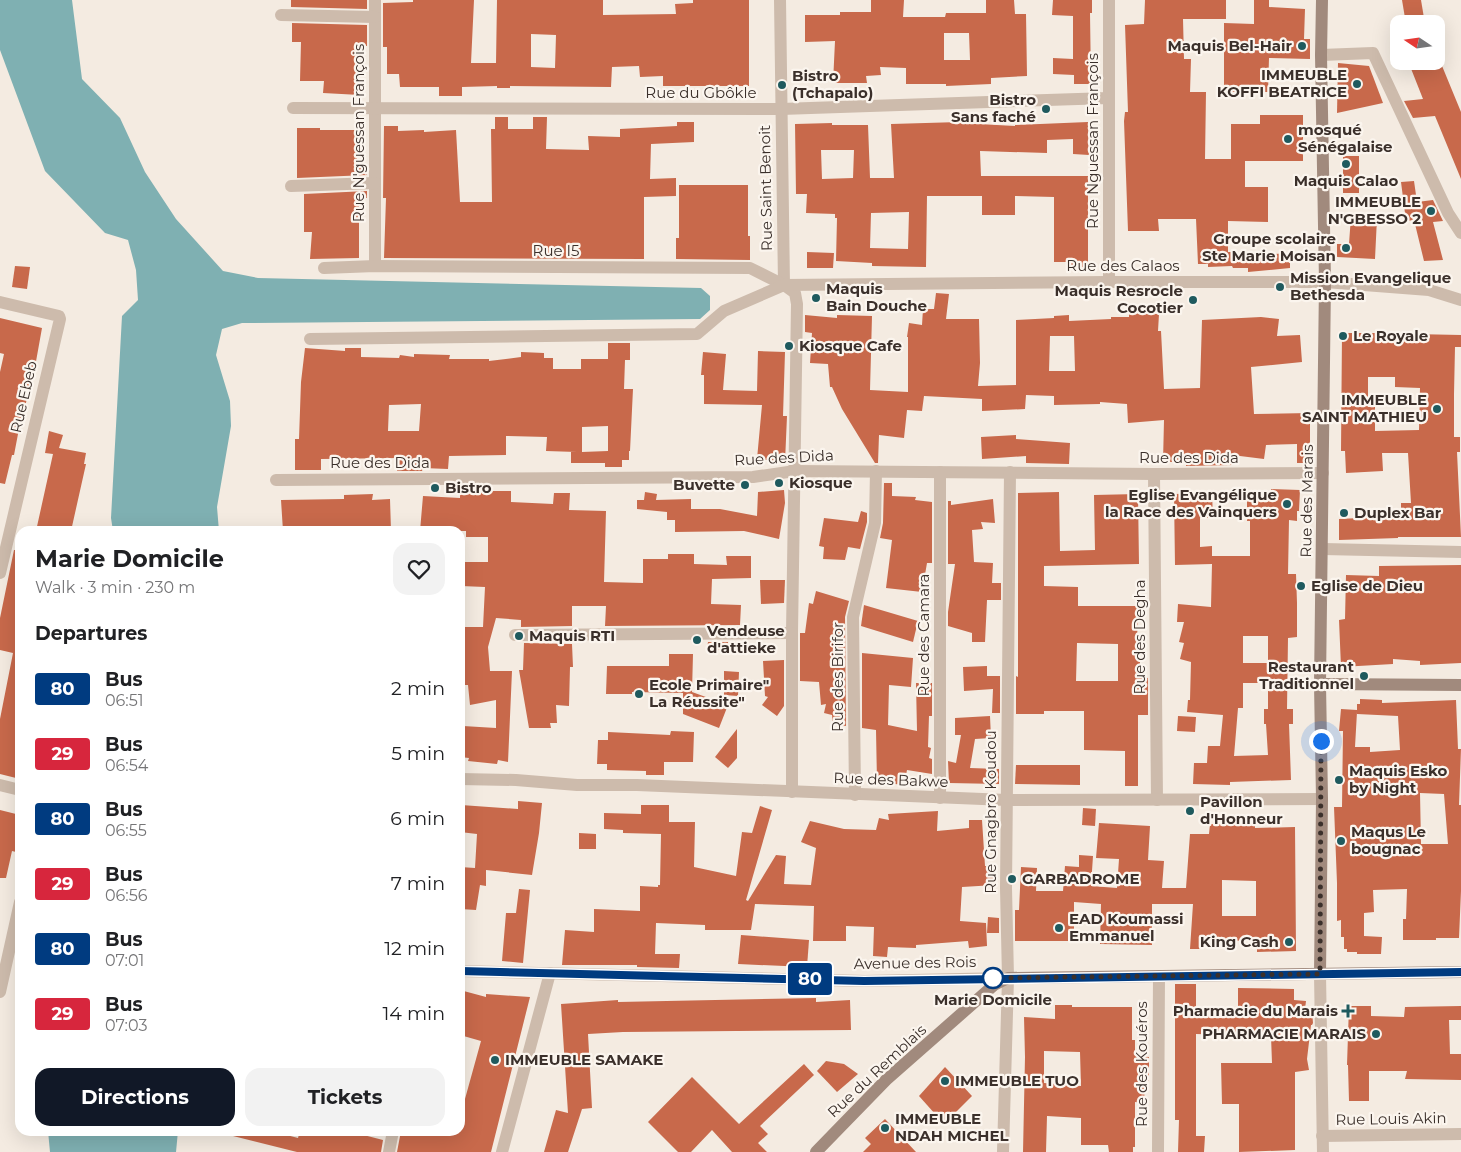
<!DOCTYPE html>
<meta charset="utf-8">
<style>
:root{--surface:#fff;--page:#f2f2f2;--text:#202124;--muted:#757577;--accent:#111827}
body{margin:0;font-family:Montserrat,sans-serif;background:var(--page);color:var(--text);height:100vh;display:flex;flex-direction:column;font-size:19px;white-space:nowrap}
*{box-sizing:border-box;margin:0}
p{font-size:16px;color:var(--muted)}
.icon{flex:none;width:28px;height:28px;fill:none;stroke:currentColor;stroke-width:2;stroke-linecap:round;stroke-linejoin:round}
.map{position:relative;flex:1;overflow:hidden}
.sheet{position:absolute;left:15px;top:526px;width:450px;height:610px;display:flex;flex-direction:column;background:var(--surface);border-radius:15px;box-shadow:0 5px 20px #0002}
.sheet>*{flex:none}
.badge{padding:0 10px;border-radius:4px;font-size:18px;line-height:32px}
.needle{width:32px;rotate:283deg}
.controls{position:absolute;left:1390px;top:15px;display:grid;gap:10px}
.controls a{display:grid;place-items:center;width:55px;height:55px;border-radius:10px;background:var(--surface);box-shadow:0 5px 20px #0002;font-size:25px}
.you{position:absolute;width:25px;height:25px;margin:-12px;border:4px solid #fff;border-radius:50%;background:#1a73e8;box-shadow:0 0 0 8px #1a73e833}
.map>.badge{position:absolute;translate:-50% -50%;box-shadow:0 0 0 2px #fff}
h2{padding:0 20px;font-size:19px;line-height:45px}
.round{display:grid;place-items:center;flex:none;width:52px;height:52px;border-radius:15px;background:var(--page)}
.head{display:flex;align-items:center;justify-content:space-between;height:85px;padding:0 20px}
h1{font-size:24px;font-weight:700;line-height:38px}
.action{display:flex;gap:10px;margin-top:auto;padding:10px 20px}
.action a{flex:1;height:58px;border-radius:15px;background:var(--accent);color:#fff;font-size:20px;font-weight:700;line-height:58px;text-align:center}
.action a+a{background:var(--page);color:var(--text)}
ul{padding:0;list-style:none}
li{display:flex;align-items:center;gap:15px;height:65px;padding:0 20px}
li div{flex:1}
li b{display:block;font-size:19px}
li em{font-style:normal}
li .badge{min-width:55px;font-weight:700;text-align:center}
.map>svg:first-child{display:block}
</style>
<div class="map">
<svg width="1461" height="1152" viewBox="0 0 1461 1152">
<rect width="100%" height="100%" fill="#f4ebe1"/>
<g fill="#7fb0b2">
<polygon points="0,0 72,0 82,79 120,118 145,172 176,219 223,271 258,278 701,288 710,296 710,310 700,319 242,323 222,329 216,355 230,401 231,426 217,507 219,531 113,531 111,518 122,316 138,300 136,270 128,240 105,233 45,171 0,50"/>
<polygon points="48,1131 178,1131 176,1152 50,1152"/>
</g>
<g fill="#c8694b" fill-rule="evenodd">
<polygon points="291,0 367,0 367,9 291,7"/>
<path d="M413,0H474L471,63H496L497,0H603V15L676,14L675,4L693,3V0H749V86H663V76L640,77L639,66L612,67L611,87L510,86V88H497V86L462,87V96H439V87H400L399,74H387V47H383V3L413,2ZM531,34L556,35L555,68L531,67Z"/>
<path d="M871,0H904L903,17H945L946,13H986V0H1014L1015,14H1026L1027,76L991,78V84L946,86V84H906V68L880,67L881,75L866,76L867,83H833L835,41L805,42V15H840V12H871ZM944,33H969L970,60H944Z"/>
<polygon points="1053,0 1092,0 1092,13 1090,13 1091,84 1074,84 1074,75 1053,74 1053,58 1073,59 1073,16 1052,15"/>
<polygon points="1145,0 1226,0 1226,19 1183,19 1184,59 1191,59 1190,92 1206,92 1205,159 1231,159 1231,124 1260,124 1260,115 1303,115 1303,161 1245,161 1245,187 1268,187 1268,222 1228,221 1228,252 1236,252 1236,254 1265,252 1274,252 1274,254 1290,253 1290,268 1248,272 1248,268 1233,268 1232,266 1208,267 1208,264 1198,264 1196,219 1158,219 1159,231 1128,231 1124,121 1125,112 1128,112 1125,25 1144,24"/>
<polygon points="1254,0 1269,0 1269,7 1305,9 1304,39 1310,39 1310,59 1269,58 1268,92 1224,92 1224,23 1254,24"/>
<polygon points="1402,0 1421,0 1425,24 1406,24"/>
<polygon points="292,23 367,25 367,46 359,46 355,83 361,83 360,95 323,93 324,81 300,81 301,42 292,42"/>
<polygon points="1408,61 1440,61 1461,112 1461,179 1435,116 1413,118 1404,101 1423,99"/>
<polygon points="1338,63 1369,66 1383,103 1337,113"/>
<polygon points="495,117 508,117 508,129 533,129 533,117 547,117 546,149 589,150 588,136 620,137 620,129 677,126 677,122 694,122 694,142 651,144 650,179 676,178 676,196 644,197 644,259 384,258 386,198 383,198 384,126 398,126 398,131 424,130 424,132 456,130 460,202 492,202 491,129 495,129"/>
<path d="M960,122V123L1015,126V125L1088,122L1089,155L1073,154V139L1047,140V153L980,151L981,176H1088V267H1071V262H1054V197L1015,196V215H982V196H927L926,267L872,266V263L836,261L837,218H835V214L806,213L807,194H796L795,124L832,123V125H868L870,178H894L891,124ZM821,150H854L853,178L822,179ZM909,212L908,249L870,248L871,213Z"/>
<polygon points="297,128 320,128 320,130 357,130 357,164 367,164 367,175 297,178"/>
<rect x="1343" y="156" width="16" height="37"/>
<polygon points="1414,181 1417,202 1433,200 1443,221 1433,222 1443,260 1424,261 1414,220 1406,221 1401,182"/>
<polygon points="679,185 748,185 748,236 750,236 750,260 676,259 676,238 679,238"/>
<polygon points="367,191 367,198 359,198 359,258 310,259 312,232 304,232 304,194"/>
<polygon points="1351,216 1377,218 1375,259 1337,257 1337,244 1349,244"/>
<polygon points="807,252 834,253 833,268 807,268"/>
<polygon points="15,266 30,267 27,289 12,287"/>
<path d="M936,293L949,294L946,319H979L980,363L978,386L1016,385V320L1054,318V316L1069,315V321L1111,319V317H1129V313L1159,314L1158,331H1161L1164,389L1200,388L1202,320L1261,317L1279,319L1277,336L1300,335L1302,362L1251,367L1254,414L1310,413V463H1297V444L1266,445L1264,459L1232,455V465L1186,466V462H1163L1164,420L1128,423L1127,404L1100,402V404L1054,405V396L1026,395L1025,409L982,411V399L924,396L922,411L907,410L904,438L879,435L878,463H875L842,409L832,387H830L828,364L810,363L812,333L805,332V315L837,318V315L872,316L870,390L908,392V337H907L909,323L922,325L923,309H934ZM1050,336H1074L1075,371H1049Z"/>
<polygon points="0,318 42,328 35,367 18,434 14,455 12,455 5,484 0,483 0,372 4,354 0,353"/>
<path d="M1342,333H1376V340L1412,341L1413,334L1461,335V347H1455L1454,394V437H1460V452H1457L1461,537H1398V538L1339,540V519L1401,516V503H1411L1408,453H1382L1383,471L1346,473L1345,451H1341ZM1368,377H1395V387L1420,388L1419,430L1375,431V407H1368Z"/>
<path d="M608,343H630V360H625L624,389H633L630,451H629V460H622V467H605V463H571V452H577L546,451L547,437L506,436V455L449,456L448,469L423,468L422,471H397L398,458L321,459V470H295V439H299L301,382L305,348L345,351V348H361V357L399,358L400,355L414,357V354L450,355L449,359H489V361L521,357V352L544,353V358H553V369H581V359H608ZM421,404L419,431H388L389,405ZM608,426V451L582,452V427Z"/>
<polygon points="758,351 785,352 783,416 787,416 785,462 757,459 762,405 704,404 704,375 701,375 703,352 726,354 723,390 757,391"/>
<polygon points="49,431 63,435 59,448 86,453 84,464 86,464 71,531 36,531 53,454 45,453"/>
<polygon points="1016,435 1016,439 1070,443 1069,464 1026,463 1026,456 982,459 981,437"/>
<polygon points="884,483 892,483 892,496 916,497 915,500 932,502 932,563 927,563 922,592 886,588 892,540 880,538 883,523"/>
<path d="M1271,489L1300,490L1299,511H1297V521L1289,520L1288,574H1296L1297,603V637L1288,638L1287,709H1293V724H1289L1291,780L1230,782V785L1193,784L1194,763H1207L1208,746H1220L1223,715L1187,712L1188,700H1190L1191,662L1180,659L1184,643L1179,642L1184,622H1177L1178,604L1211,607L1212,564L1175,565L1174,494L1212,493L1213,518H1200V547L1212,546V556H1250V521H1247V491L1271,492ZM1243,636H1268V663H1243ZM1243,683H1268V709H1264V724H1266L1268,755L1234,756L1238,708H1243Z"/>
<polygon points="784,490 785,503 779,539 744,531 675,532 675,520 667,520 667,512 637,509 637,500 644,500 645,492 657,494 656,500 691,499 691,509 720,509 757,516 758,492"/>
<polygon points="488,491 511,491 511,502 553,504 554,493 570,493 569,510 606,511 604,582 643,583 643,559 668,559 668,554 694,554 694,564 727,565 726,556 751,556 751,578 712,579 711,604 741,605 740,625 605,626 606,606 572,606 572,626 521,627 521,620 496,618 488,647 490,671 512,671 508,762 498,760 497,764 468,761 469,758 460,757 463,726 496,728 496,700 470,705 468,685 461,685 463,627 483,627 485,587 461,586 462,562 488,562 488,537 466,537 466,531 420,531 423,496 460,498 460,492 488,492"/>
<path d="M1059,492L1060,551L1095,550L1094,495L1138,494L1139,564L1044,566V586L1078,587V606H1138L1137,644H1140V677L1148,678V715H1138V786H1125V751L1084,750V711H1044V714H1016V676L1018,677V493ZM1077,643L1118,644V681H1076Z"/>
<polygon points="373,494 372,500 390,499 391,531 319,531 319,529 283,531 281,500 344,499 344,495"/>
<polygon points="993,499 995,523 981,522 983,529 972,530 974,562 993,563 992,583 1001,583 1001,600 987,600 985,642 972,642 972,633 948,626 948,612 955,564 948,564 948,501 951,501 951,505"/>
<polygon points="861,511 867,513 867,522 860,549 848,547 845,560 823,559 824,547 819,546 824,518 858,522"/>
<polygon points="14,550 20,550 20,779 0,774 0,719 13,653 0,650 0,618"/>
<polygon points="1461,565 1461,663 1420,665 1420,661 1393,659 1393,664 1341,667 1339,620 1345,619 1346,575 1379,576 1379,566"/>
<polygon points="760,580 785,580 784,603 761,604"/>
<polygon points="816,591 849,601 845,617 846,726 833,724 832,715 824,713 826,704 821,705 819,682 800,681 800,633 805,633 809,603 813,604"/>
<polygon points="864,605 918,621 913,642 861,626"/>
<polygon points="708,642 728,642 728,651 707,649"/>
<polygon points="524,643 572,644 573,667 570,667 569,706 556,705 557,723 550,723 551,728 529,728 519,670 523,670"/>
<polygon points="862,653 913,658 911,687 889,685 888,725 917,731 916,683 932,683 932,716 929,716 928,747 931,748 929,758 932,759 932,774 907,770 904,785 877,782 876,730 862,728"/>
<polygon points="669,654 693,654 692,692 728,705 719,728 683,714 683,693 632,692 632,694 606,694 607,666 669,666"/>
<polygon points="784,660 784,706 777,716 762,705 768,697 765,696 763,661"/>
<polygon points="987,666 987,676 1000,676 1000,713 992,713 993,689 964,691 963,667"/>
<polygon points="724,671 739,672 738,696 724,695"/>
<path d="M1360,699L1382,700V703L1456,700L1458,749H1461L1459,805H1461V891L1459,938H1436V940H1403V919H1406L1407,889L1373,890L1374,912L1364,913V936L1382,937L1381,954H1357V952H1347V949H1344V937H1341V920L1337,921V883L1334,807H1342L1343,731H1339L1341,709L1357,710V704H1360ZM1357,712V714L1398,716L1400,750L1370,752V747H1355ZM1420,793L1444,794L1448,844H1421Z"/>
<polygon points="990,716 991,738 975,739 970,768 999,769 999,784 949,783 948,761 956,763 961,735 955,735 955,718"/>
<polygon points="1178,716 1196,717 1195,732 1177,731"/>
<polygon points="737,729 737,758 728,768 715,757"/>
<polygon points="671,731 694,732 693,762 664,762 664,775 646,775 646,771 607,770 607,764 597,764 598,740 608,740 608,732 670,735"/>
<polygon points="1016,765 1080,765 1080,785 1015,784"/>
<polygon points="518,801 542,803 539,833 532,875 486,870 486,886 480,885 476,910 460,909 460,867 475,868 477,834 460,832 461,805 518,809"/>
<polygon points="641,805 669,805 669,822 695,822 694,867 736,876 742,832 752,833 760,806 772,810 746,900 748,901 776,855 786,856 784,884 811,885 816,848 801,842 810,821 844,829 876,830 879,818 889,820 888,814 938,811 937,831 969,828 969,820 982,820 985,866 994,866 995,885 962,887 960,921 986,923 987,946 969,948 968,941 916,945 916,948 888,947 887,957 873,956 874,927 846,926 846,941 813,941 814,906 755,904 751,930 705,930 705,925 656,923 655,954 680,954 679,968 637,967 637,965 562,965 565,930 594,932 594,909 640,911 640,886 658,887 658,885 660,885 661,834 623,833 623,830 604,829 604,813 641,814"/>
<polygon points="1083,808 1096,809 1095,826 1082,825"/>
<polygon points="0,810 20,815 20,853 12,851 6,878 0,878"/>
<path d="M1099,823L1150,826L1148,860L1164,861L1162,888H1186L1190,834H1209L1210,824H1255V828L1295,827L1296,951L1257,952V941L1205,940V949H1190L1193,904H1152V945L1100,944L1101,904L1074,902V941H1015V910H1019L1021,867L1037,868L1036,891H1063L1065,866L1079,867V855L1093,856L1091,886L1117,888L1119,859L1096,858ZM1222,880L1256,881V916H1222Z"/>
<polygon points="579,833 596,834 596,849 579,849"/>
<polygon points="519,889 530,890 523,963 502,961 506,913 516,913"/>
<polygon points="988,917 999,918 999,933 987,933"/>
<polygon points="741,935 809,940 807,967 738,964"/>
<polygon points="1175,984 1196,984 1196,1008 1238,1008 1238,988 1294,989 1294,1000 1306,1001 1305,1009 1312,1011 1313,1023 1312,1025 1311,1025 1307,1059 1309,1070 1295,1072 1295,1150 1239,1152 1239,1104 1222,1104 1221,1063 1272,1063 1271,1036 1196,1034 1196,1136 1205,1136 1204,1152 1178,1152 1179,1120 1175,1120"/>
<polygon points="460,990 486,997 486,994 530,997 491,1152 397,1152 401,1131 460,1131 460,1117 481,1041 460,1035"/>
<polygon points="816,998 816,1002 850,1000 851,1030 623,1032 588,1034 592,1108 582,1109 568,1152 544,1152 556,1110 568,1113 561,1004 618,1000 618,1002"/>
<path d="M1055,1005H1072V1007H1132V1040H1135V1056L1149,1057V1081H1145L1144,1103L1135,1102V1147H1133V1152H1109L1108,1145H1081V1118L1047,1116L1046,1152H1023L1025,1057L1024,1017L1055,1019ZM1044,1051L1080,1052L1081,1086L1044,1083Z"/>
<polygon points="1349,1006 1371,1006 1371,1016 1404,1017 1405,1007 1461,1006 1461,1020 1449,1020 1450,1054 1461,1054 1461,1080 1405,1079 1407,1071 1369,1071 1369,1101 1349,1101 1348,1065 1347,1065"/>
<polygon points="826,1061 844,1064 858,1074 837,1092 817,1071"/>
<polygon points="804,1064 814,1075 760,1126 768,1134 758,1143 767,1152 732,1152 712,1130 691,1152 678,1152 648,1122 692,1077 739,1124"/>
<polygon points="945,1067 972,1096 944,1124 919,1096"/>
<polygon points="885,1119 916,1152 863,1152 871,1144 865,1138"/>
<polygon points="234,1131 271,1131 298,1138 300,1131 348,1131 383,1140 381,1152 297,1152 233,1136"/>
</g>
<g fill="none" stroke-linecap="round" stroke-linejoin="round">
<g stroke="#cdbbac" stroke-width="12">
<polyline points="375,0 375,266"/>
<polyline points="780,0 784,285"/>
<polyline points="281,15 375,17"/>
<polyline points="1321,55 1373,53 1448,213 1461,233"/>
<polyline points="293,108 781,109 1109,98"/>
<polyline points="291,186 375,183"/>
<polyline points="324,268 375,266 750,268 784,285 795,293 797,304 792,633 792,792"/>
<polyline points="1109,282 1109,0"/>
<polyline points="0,302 59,316 60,319 0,573"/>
<polyline points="310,339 697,334 724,311 784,285 1109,282 1325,282 1429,290 1461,300"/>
<polyline points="1154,474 1157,800"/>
<polyline points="276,480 753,477 795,471 1154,474 1323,473"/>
<polyline points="1323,549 1461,552"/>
<polyline points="515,635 792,633"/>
<polyline points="460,779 516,780 577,785 637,785 1007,800 1322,799"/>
<polyline points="0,785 20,790"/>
<polyline points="855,795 853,617 875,523 876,471"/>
<polyline points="940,798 940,472"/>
<polyline points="460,971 865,981 1008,978"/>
<polyline points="1320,974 1323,1152"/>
<polyline points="0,992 20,902"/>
<polyline points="1322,1136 1461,1134"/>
<polyline points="389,1152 393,1131"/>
<polyline points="502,1152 550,973"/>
<polyline points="1003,1152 1008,978 1006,888 1010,472"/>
<polyline points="1158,1152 1159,976"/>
</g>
<g stroke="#a18a7d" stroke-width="12">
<polyline points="1320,684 1461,685"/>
<polyline points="1320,974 1322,799 1320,684 1325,282 1321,55 1322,0"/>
<polyline points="816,1152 886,1080 994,985 1008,978 1461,972"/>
</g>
</g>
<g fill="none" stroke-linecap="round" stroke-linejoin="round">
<g stroke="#fff" stroke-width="11">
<polyline id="line" points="460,971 864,981 1461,972"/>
</g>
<use href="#line" stroke="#003b80" stroke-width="8"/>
<polyline stroke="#3b302b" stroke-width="5" stroke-dasharray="0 9" points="993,978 1320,974 1321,741"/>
</g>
<g fill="#1f5a5e" stroke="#fbf5ee" stroke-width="2">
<circle cx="1302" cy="46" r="5"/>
<circle cx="1357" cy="84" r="5"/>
<circle cx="782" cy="85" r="5"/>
<circle cx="1046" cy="109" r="5"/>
<circle cx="1288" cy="139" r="5"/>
<circle cx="1346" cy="164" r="5"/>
<circle cx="1431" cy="211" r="5"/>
<circle cx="1346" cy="248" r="5"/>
<circle cx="1280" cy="287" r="5"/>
<circle cx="816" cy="298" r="5"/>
<circle cx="1193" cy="300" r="5"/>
<circle cx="1343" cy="336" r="5"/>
<circle cx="789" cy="346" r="5"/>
<circle cx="1437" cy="409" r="5"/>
<circle cx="779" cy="483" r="5"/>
<circle cx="745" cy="485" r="5"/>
<circle cx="435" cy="488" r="5"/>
<circle cx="1287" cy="504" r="5"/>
<circle cx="1344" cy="513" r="5"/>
<circle cx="1301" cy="586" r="5"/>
<circle cx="519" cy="636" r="5"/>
<circle cx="697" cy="640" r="5"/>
<circle cx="1364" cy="676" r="5"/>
<circle cx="639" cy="694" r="5"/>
<circle cx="1339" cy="780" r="5"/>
<circle cx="1190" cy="811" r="5"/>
<circle cx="1341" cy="841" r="5"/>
<circle cx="1012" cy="879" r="5"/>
<circle cx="1059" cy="928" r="5"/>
<circle cx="1289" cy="942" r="5"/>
<path d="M1345.5 1003.5h5v5h5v5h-5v5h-5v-5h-5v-5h5z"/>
<circle cx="1376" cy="1034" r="5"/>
<circle cx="495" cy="1060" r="5"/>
<circle cx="945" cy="1081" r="5"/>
<circle cx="885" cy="1128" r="5"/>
</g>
<circle fill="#fff" stroke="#003b80" stroke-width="2.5" cx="993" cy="978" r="10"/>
<g text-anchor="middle" stroke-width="4.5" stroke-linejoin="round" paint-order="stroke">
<g font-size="15" font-weight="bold" fill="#3b302b" stroke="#fbf5ee" text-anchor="start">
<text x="1292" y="51" text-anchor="end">Maquis Bel-Hair</text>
<text x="1347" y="80" text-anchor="end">IMMEUBLE<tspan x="1347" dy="17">KOFFI BEATRICE</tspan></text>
<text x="792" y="81">Bistro<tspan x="792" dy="17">(Tchapalo)</tspan></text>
<text x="1036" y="105" text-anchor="end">Bistro<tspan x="1036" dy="17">Sans faché</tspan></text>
<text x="1298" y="135">mosqué<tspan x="1298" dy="17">Sénégalaise</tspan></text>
<text x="1346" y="186" text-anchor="middle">Maquis Calao</text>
<text x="1421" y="207" text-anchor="end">IMMEUBLE<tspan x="1421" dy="17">N'GBESSO 2</tspan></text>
<text x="1336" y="244" text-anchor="end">Groupe scolaire<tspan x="1336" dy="17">Ste Marie Moisan</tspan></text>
<text x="1290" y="283">Mission Evangelique<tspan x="1290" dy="17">Bethesda</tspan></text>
<text x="826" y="294">Maquis<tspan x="826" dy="17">Bain Douche</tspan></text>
<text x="1183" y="296" text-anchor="end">Maquis Resrocle<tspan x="1183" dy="17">Cocotier</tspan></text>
<text x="1353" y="341">Le Royale</text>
<text x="799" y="351">Kiosque Cafe</text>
<text x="1427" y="405" text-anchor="end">IMMEUBLE<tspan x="1427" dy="17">SAINT MATHIEU</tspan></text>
<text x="789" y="488">Kiosque</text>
<text x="735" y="490" text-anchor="end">Buvette</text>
<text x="445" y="493">Bistro</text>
<text x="1277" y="500" text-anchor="end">Eglise Evangélique<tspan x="1277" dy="17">la Race des Vainquers</tspan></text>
<text x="1354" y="518">Duplex Bar</text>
<text x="1311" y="591">Eglise de Dieu</text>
<text x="707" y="636">Vendeuse<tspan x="707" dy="17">d'attieke</tspan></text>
<text x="529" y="641">Maquis RTI</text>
<text x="1354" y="672" text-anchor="end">Restaurant<tspan x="1354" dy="17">Traditionnel</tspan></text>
<text x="649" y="690">Ecole Primaire"<tspan x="649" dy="17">La Réussite"</tspan></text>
<text x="1349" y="776">Maquis Esko<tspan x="1349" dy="17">by Night</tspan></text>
<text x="1200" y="807">Pavillon<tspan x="1200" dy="17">d'Honneur</tspan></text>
<text x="1351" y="837">Maqus Le<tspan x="1351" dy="17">bougnac</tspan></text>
<text x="1022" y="884">GARBADROME</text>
<text x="1069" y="924">EAD Koumassi<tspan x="1069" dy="17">Emmanuel</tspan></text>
<text x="1279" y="947" text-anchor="end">King Cash</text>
<text x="1338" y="1016" text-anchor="end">Pharmacie du Marais</text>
<text x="1366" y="1039" text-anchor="end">PHARMACIE MARAIS</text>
<text x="505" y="1065">IMMEUBLE SAMAKE</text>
<text x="955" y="1086">IMMEUBLE TUO</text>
<text x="895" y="1124">IMMEUBLE<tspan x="895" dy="17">NDAH MICHEL</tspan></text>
</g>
<g font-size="15" fill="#3b302b" stroke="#fbf5ee">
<text x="701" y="98">Rue du Gbôkle</text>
<text transform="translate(359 133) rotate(-90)" y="5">Rue N'guessan François</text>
<text transform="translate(1093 141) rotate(-90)" y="5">Rue Nguessan François</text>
<text transform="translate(766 188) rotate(-91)" y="5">Rue Saint Benoit</text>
<text x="556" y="256">Rue I5</text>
<text x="1123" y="271">Rue des Calaos</text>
<text transform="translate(24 397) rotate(-77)" y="5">Rue Ebeb</text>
<text transform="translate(784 458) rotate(-3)" y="5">Rue des Dida</text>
<text x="1189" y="463">Rue des Dida</text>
<text x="380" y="468">Rue des Dida</text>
<text transform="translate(1307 501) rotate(-89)" y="5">Rue des Marais</text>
<text transform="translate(924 635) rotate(-90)" y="5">Rue des Camara</text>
<text transform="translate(1140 637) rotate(-90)" y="5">Rue des Degha</text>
<text transform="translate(838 677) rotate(-90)" y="5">Rue des Birifor</text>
<text transform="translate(891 780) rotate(2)" y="5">Rue des Bakwe</text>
<text transform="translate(991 812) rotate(-90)" y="5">Rue Gnagbro Koudou</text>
<text transform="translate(915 963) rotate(-1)" y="5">Avenue des Rois</text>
<text transform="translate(1142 1064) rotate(-90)" y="5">Rue des Kouéros</text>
<text transform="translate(877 1071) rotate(-43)" y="5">Rue du Remblais</text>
<text transform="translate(1391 1119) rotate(-1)" y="5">Rue Louis Akin</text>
</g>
<g font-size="15" font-weight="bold" fill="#3b302b" stroke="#fbf5ee">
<text x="993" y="1005">Marie Domicile</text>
</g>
</g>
</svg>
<div class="controls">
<a><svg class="needle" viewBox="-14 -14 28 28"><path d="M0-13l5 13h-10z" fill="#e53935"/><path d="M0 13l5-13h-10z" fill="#757577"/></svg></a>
</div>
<div class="you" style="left:1321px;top:741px"></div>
<b class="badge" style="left:810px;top:979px;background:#003b80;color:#fff">80</b>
<section class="sheet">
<div class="head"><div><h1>Marie Domicile</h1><p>Walk · 3 min · 230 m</p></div><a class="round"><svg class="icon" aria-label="heart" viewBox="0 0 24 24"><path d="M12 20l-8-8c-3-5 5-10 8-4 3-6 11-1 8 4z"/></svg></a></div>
<h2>Departures</h2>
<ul>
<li><span class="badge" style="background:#003b80;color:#fff">80</span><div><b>Bus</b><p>06:51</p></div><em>2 min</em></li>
<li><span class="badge" style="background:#d7263d;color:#fff">29</span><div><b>Bus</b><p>06:54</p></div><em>5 min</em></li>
<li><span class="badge" style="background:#003b80;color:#fff">80</span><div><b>Bus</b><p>06:55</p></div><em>6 min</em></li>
<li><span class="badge" style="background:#d7263d;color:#fff">29</span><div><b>Bus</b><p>06:56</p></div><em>7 min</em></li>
<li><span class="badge" style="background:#003b80;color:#fff">80</span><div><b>Bus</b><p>07:01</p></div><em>12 min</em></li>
<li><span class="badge" style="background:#d7263d;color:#fff">29</span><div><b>Bus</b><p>07:03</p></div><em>14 min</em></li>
</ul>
<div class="action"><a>Directions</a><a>Tickets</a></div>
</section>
</div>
